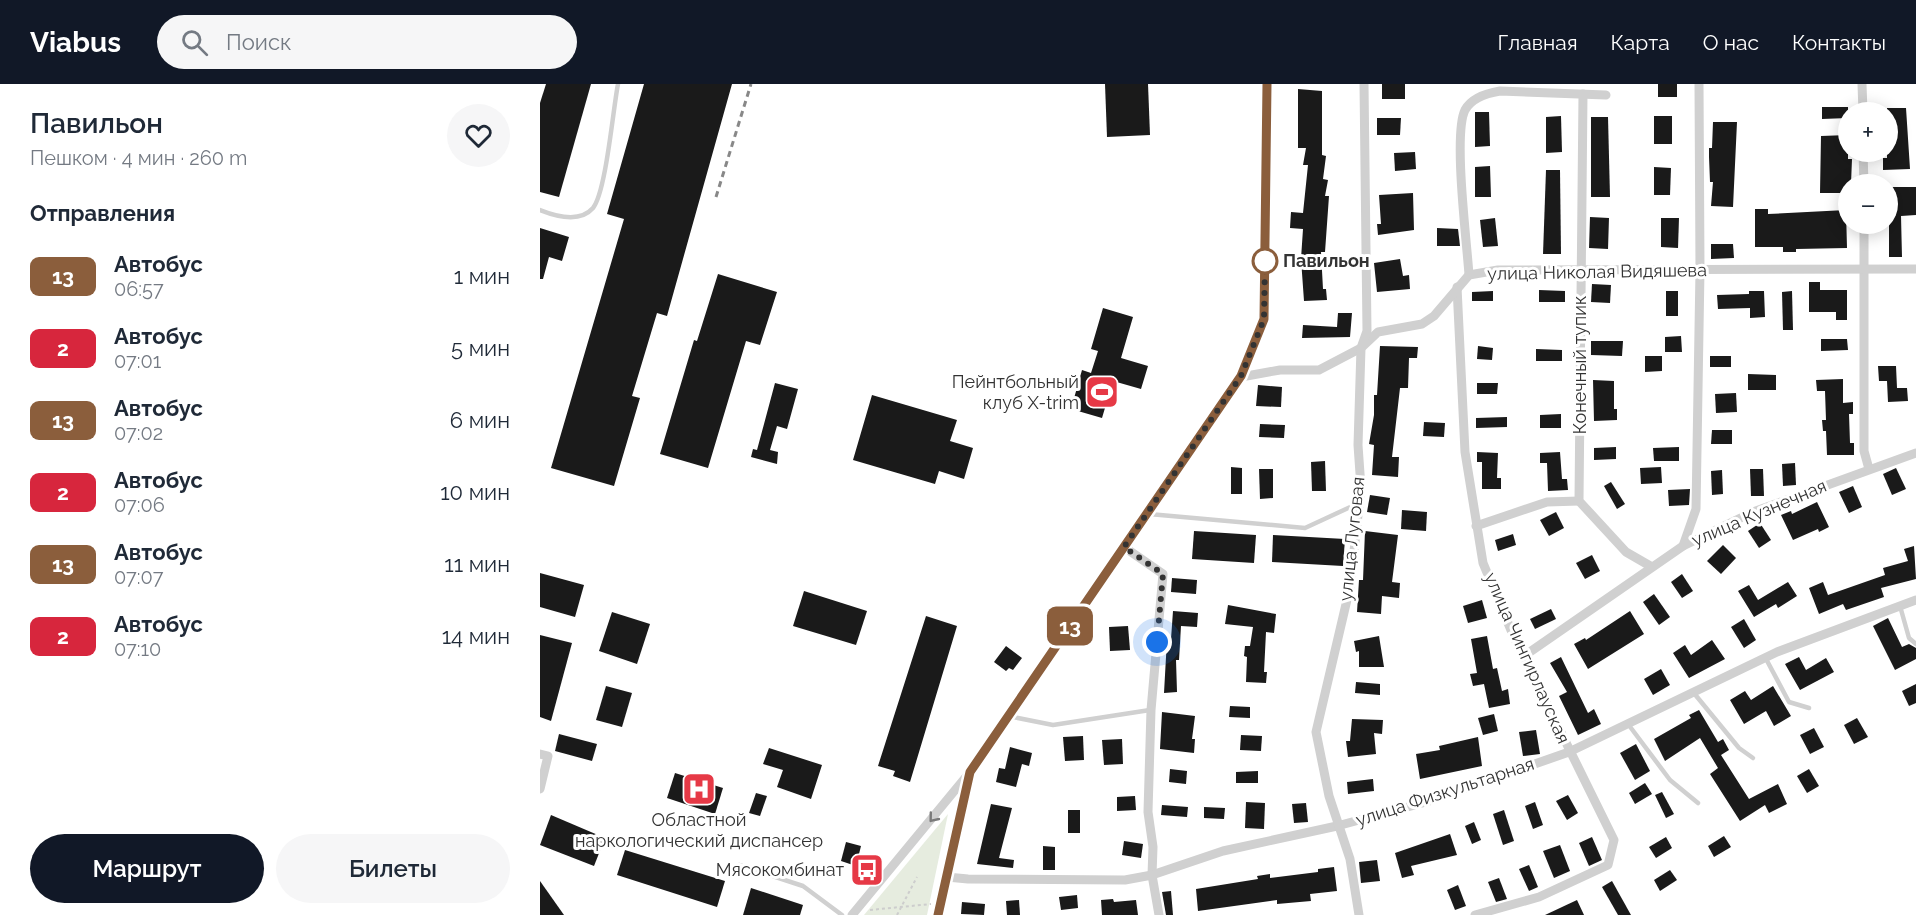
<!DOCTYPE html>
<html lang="ru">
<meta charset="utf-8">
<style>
:root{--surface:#fff;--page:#f6f6f7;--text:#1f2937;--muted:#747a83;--accent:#111827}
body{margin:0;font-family:Raleway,sans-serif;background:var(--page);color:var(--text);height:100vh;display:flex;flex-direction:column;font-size:22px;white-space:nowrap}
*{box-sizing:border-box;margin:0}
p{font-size:20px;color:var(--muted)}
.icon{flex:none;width:33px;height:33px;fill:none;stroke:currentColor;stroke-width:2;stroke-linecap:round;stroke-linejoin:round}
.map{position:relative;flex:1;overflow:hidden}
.side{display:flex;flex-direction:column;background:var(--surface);width:540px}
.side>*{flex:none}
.badge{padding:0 12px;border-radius:9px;font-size:21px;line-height:39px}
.fabs{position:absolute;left:1298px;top:18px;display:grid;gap:12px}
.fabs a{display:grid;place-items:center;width:60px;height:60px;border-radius:50%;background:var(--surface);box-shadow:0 3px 15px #0003;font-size:30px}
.you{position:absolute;width:30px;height:30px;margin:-15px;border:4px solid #fff;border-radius:50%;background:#1a73e8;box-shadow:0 0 0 9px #1a73e833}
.map>.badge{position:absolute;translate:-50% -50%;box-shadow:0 0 0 3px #fff}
h2{padding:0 30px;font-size:22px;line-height:54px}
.round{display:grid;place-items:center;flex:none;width:63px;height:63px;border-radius:32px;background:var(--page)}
.head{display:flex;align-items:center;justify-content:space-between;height:102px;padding:0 30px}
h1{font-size:28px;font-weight:600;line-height:45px}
.action{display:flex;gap:12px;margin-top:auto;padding:12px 30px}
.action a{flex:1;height:69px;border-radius:36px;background:var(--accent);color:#fff;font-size:24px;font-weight:600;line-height:69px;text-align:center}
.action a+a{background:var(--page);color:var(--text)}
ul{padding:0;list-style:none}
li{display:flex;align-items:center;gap:18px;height:72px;padding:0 30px}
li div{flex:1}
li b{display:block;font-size:22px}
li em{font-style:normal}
li .badge{min-width:66px;font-weight:700;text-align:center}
header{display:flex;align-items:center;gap:36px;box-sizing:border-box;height:84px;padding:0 30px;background:var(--accent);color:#fff}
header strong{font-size:28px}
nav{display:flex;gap:33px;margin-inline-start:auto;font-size:21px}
.search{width:420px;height:54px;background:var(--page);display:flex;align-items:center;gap:15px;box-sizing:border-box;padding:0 21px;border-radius:33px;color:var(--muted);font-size:22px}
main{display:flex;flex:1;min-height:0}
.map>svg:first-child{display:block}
</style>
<header>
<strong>Viabus</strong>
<div class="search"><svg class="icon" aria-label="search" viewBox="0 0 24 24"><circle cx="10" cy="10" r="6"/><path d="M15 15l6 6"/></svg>Поиск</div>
<nav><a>Главная</a><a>Карта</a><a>О нас</a><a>Контакты</a></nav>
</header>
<main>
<section class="side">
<div class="head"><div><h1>Павильон</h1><p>Пешком · 4 мин · 260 m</p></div><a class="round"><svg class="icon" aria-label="heart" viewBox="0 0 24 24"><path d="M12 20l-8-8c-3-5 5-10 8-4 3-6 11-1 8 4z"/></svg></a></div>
<h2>Отправления</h2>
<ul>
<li><span class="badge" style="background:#8b5e3c;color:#fff">13</span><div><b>Автобус</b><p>06:57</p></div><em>1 мин</em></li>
<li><span class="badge" style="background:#d7263d;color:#fff">2</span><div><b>Автобус</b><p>07:01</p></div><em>5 мин</em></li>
<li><span class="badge" style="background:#8b5e3c;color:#fff">13</span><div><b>Автобус</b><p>07:02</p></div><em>6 мин</em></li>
<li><span class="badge" style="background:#d7263d;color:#fff">2</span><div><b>Автобус</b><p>07:06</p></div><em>10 мин</em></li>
<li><span class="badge" style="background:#8b5e3c;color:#fff">13</span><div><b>Автобус</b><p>07:07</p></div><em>11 мин</em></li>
<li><span class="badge" style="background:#d7263d;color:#fff">2</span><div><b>Автобус</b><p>07:10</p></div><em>14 мин</em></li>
</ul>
<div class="action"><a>Маршрут</a><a>Билеты</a></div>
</section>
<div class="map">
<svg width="1376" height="831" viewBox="0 0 1376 831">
<rect width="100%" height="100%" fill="#fff"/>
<polygon fill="#e6ecdf" points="408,730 387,831 324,831"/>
<g fill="#1a1a1a">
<polygon points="6,0 51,0 19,113 0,108 0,19"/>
<polygon points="104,0 192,0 127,232 117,229 92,312 100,314 74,402 11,384 84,135 67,130"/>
<polygon points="565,0 608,0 610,51 567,53"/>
<rect x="842" y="0" width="23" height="15"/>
<rect x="1118" y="0" width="19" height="13"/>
<polygon points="758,5 782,7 782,71 786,72 783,95 788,96 785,112 789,112 785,168 781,168 783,205 786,205 787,216 764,217 761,175 763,145 750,144 751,128 763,129 768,81 763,81 766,64 758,64"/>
<polygon points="1282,23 1308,23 1308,34 1282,35"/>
<polygon points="1347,24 1366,24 1370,85 1343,86 1343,74 1347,74"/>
<polygon points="935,28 949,28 950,62 935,63"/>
<polygon points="1021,32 1022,68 1006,69 1006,33"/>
<rect x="1114" y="32" width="18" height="28"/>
<polygon points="1051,33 1068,33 1070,113 1051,113"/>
<polygon points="837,34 861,34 860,51 837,51"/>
<polygon points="1173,38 1197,38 1193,123 1171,122 1173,98 1170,98 1169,73 1169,64 1172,64"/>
<polygon points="1308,51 1308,75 1312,75 1311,100 1308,100 1308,109 1280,109 1281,52"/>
<polygon points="875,68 876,85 855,87 854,69"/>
<polygon points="950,82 951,113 935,113 935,83"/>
<polygon points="1114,83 1131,84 1130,111 1114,111"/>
<polygon points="1006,86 1020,86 1021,170 1003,170"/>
<polygon points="1349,103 1376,103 1376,131 1361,132 1362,173 1349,173"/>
<polygon points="873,109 874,146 838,151 837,140 841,140 839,111"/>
<polygon points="1215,125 1228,125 1228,130 1306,126 1307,164 1256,165 1256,168 1243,168 1243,163 1215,163"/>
<polygon points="1050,133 1069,134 1068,165 1049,164"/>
<polygon points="955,134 958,162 943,163 940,136"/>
<polygon points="1121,134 1139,134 1138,164 1121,163"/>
<polygon points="0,144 29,153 22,177 9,173 3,195 0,195"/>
<polygon points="897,144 918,145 920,162 897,162"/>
<polygon points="1171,160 1193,160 1194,174 1171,175"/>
<polygon points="860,175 863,192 869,191 870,205 837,208 834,179"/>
<polygon points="178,190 237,208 220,261 206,257 168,384 120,370 154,256 157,257"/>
<polygon points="1269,198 1280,198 1280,206 1307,206 1307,236 1296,236 1296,228 1269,228"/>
<polygon points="1052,200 1071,201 1070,219 1051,218"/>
<polygon points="999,206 1025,207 1025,218 999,218"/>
<polygon points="953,207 953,217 932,217 932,208"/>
<rect x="1126" y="207" width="12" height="25"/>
<polygon points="1209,207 1224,207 1225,233 1210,234 1210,224 1178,225 1177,211 1209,210"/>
<polygon points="1252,207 1253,246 1243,246 1242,208"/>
<polygon points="563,224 593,233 581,274 608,282 601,305 573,297 562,334 531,325 542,286 551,289 558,267 551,265"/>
<polygon points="798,229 812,229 810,253 762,254 763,241 797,243"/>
<polygon points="1141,252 1142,268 1125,268 1125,253"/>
<polygon points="1281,255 1307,255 1308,266 1281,267"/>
<polygon points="1051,257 1083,257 1082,272 1051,271"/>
<polygon points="840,262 878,263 877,274 869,274 868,304 860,304 852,373 859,373 858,393 832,391 834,361 829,360 834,331 834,311 837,311"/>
<polygon points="938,262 953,264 952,276 937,275"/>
<polygon points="996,265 1022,266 1022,277 996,277"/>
<polygon points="1105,272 1122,272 1122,287 1105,288"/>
<rect x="1170" y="272" width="21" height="11"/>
<polygon points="1338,282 1356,282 1357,304 1367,304 1368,317 1348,318 1347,297 1339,297"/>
<polygon points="1208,290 1236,291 1236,306 1208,306"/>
<polygon points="1303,295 1303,319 1313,318 1313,330 1309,330 1310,359 1314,359 1314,371 1287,371 1286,347 1283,347 1282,336 1286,336 1285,307 1277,307 1276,296"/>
<polygon points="1053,296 1074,297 1074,325 1077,325 1077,336 1054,337"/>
<polygon points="235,299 258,305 247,345 237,342 230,366 238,368 237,380 211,373 213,365 217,366"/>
<polygon points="937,299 958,299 957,310 937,310"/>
<polygon points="718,301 742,303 741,323 716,322"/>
<polygon points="1196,309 1197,328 1176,329 1175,310"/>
<polygon points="332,311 417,336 410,357 433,364 424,395 399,387 395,400 313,376"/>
<polygon points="1021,330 1021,344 1000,344 1000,331"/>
<polygon points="967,333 967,343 936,344 936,334"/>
<polygon points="884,338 905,339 904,353 883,352"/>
<polygon points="720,340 745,341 744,354 719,353"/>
<polygon points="1172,346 1192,346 1192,360 1171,360"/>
<polygon points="1076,363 1076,375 1054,376 1054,364"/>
<polygon points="1139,363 1139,377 1114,377 1113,364"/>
<polygon points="937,368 958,369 957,394 961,394 961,405 942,405 942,378 937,378"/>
<polygon points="1020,368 1022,395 1027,395 1028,406 1008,407 1007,379 1000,379 1000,369"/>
<polygon points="785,377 786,407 772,407 771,378"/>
<polygon points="1255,379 1256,401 1243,402 1242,380"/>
<polygon points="691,383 702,384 702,410 691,410"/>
<polygon points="1121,383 1122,399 1101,400 1100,384"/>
<polygon points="1356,384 1366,405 1352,411 1343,390"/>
<polygon points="719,385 733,385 733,414 720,415"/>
<polygon points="1210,385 1223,385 1224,412 1211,412"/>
<polygon points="1182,386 1183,410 1172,411 1171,387"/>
<polygon points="1071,398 1085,420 1077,425 1064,402"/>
<polygon points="1313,402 1322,423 1309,429 1299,408"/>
<polygon points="1150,405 1149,421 1129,422 1128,406"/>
<polygon points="830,411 850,414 847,431 827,428"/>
<polygon points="1277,418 1289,443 1279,448 1278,445 1253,456 1241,431 1251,427 1252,430"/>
<polygon points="862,426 887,428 886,447 861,445"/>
<polygon points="1016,428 1024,444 1009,452 1000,436"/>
<polygon points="1220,439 1231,456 1219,464 1208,447"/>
<polygon points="654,447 716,451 714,479 652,475"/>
<polygon points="825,447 858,451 852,498 860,499 859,514 842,512 841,530 817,528 819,496 823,496"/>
<polygon points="973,450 976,461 958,467 955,456"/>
<polygon points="733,451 805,455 803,482 732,478"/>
<polygon points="1183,461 1196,474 1181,490 1167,477"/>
<polygon points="1374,462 1376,495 1341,504 1344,513 1306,526 1303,520 1279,530 1269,504 1283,498 1288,511 1345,491 1343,484 1368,477 1364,465"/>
<polygon points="1052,471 1060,487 1045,495 1036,479"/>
<polygon points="0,489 44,501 35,533 0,523"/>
<polygon points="1142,490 1153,507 1142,514 1131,498"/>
<polygon points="632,494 657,496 656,510 631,508"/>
<polygon points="1248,498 1257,512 1238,524 1236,520 1214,533 1198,507 1209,501 1218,516"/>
<polygon points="264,507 327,527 316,561 253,542"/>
<polygon points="1114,510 1130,533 1119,541 1103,518"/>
<polygon points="942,516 947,534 928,539 923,522"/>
<polygon points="688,521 736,530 734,549 726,548 724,588 727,588 726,599 706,598 707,573 704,572 705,562 710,562 713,543 685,540"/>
<polygon points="1011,525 1016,535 995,545 990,535"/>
<polygon points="633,527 658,529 657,543 641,542 639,576 636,576 637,608 624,609 627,555 631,555"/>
<polygon points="1090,527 1104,550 1048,585 1034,560 1045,554 1046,556"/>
<polygon points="72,528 110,540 97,580 59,567"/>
<polygon points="386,532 417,542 370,698 353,692 355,687 338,682"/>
<polygon points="1348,534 1362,563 1369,560 1376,564 1376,575 1355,586 1333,542"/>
<polygon points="1204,535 1216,556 1204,564 1191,543"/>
<polygon points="588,542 590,566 570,567 569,543"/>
<polygon points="0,551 32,559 11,637 0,633"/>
<polygon points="839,552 844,583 819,583 819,567 816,568 814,557"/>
<polygon points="947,552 953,585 957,584 962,607 968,605 970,620 949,624 944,600 933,602 930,590 937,589 931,555"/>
<polygon points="1172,556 1185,575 1149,594 1133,569 1145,561 1151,571"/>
<polygon points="466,562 482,574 473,586 469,584 466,587 454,578"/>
<polygon points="1021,573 1048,629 1054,625 1061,640 1038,651 1019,612 1027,608 1010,579"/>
<polygon points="1259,573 1266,586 1286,574 1294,588 1260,606 1245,580"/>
<polygon points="1121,585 1130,601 1113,611 1104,595"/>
<polygon points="816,598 840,600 840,611 815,609"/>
<polygon points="1376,600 1376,619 1369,622 1362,607"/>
<polygon points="66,602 92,609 82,643 56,636"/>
<polygon points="1233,602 1251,632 1234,642 1226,627 1204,640 1190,616 1205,607 1211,616"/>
<polygon points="690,622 710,623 710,634 689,633"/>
<polygon points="1159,626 1178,658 1183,655 1189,666 1181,671 1209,715 1238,700 1247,720 1229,729 1225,721 1200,737 1170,690 1178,684 1160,654 1125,677 1114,655 1151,634 1149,631"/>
<polygon points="622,628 655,632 652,655 655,655 654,669 620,665"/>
<polygon points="954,630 958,647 943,651 938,634"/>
<polygon points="1317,634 1328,653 1314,660 1304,641"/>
<polygon points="812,635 843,636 842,650 834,649 836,670 808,673 806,657 810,657"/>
<polygon points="1274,644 1284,663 1270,670 1260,651"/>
<polygon points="996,646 1000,670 983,672 979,648"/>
<polygon points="19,650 57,660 52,677 15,667"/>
<polygon points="701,651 722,652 721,667 700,666"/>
<polygon points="543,652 544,676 525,677 523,653"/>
<polygon points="938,653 942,682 880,695 876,670 900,666 899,662"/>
<polygon points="582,655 583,680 564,681 562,656"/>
<polygon points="1096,660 1110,687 1095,696 1080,669"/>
<polygon points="470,663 492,669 489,682 482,680 476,703 456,698 459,684 465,685"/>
<polygon points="229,664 282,681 271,715 237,703 243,686 223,680"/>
<polygon points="630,685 647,687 646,700 629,698"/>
<polygon points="1269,685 1279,702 1267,709 1257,692"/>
<polygon points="718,687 718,699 696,699 696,688"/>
<polygon points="135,689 183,704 175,730 127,714"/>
<polygon points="833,695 834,707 808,710 807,698"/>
<polygon points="1105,699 1112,710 1095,720 1089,709"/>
<polygon points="1122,708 1134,730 1126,734 1115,711"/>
<polygon points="216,709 227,712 220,732 209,729"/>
<polygon points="1028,711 1038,729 1027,736 1016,717"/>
<polygon points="595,712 596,726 577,727 577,713"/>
<polygon points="706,718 725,719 724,745 705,744"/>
<polygon points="995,718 1003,741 993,745 985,722"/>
<polygon points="766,719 768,738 754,739 752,720"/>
<polygon points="451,720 472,724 459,774 474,776 473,784 437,780"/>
<polygon points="622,721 648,723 647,733 621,731"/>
<polygon points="664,723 685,724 684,735 664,734"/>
<rect x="528" y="726" width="12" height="23"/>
<polygon points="964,726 974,757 963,761 953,730"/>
<polygon points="11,731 65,754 54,782 0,761"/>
<polygon points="934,738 941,756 932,760 925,742"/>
<polygon points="910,750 917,771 871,782 874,791 862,794 855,769"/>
<polygon points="1184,752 1191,763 1174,773 1168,762"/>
<polygon points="1052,753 1062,776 1049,782 1039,759"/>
<polygon points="1126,753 1132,764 1116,774 1109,763"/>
<polygon points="584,757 603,760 601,774 582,771"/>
<polygon points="306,758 321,762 316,782 301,777"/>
<polygon points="1020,761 1030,787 1014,794 1003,767"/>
<polygon points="503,762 515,763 515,786 503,786"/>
<polygon points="85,766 185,797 177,823 77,791"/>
<polygon points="837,776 840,797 821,799 819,778"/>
<polygon points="989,781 998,803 989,807 979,785"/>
<polygon points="794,783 797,807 770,810 771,817 737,820 737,816 658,827 656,805 718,795 717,792 730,790 730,794 778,788 778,785"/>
<polygon points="1130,786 1137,796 1120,807 1114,796"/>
<polygon points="959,794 967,815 956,818 948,798"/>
<polygon points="0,797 24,831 0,831"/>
<polygon points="1072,797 1091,831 1078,831 1062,803"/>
<polygon points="918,801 926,822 915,826 907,806"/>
<polygon points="211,804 263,821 260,831 203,831"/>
<polygon points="631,807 633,831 626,831 622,808"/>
<polygon points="537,811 538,824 521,826 519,813"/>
<polygon points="573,815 574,818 596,816 598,831 562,831 561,816"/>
<polygon points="479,816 480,831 467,831 466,817"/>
<polygon points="1037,816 1044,831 1005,831"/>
<polygon points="422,818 445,820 444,831 421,830"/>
</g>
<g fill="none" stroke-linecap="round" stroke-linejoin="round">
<g stroke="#cdcdcd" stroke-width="2" stroke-dasharray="3 3" stroke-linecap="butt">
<polyline points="330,826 391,820"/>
<polyline points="357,831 377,793"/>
</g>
<g stroke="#d0d0d0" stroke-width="4.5">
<path d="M0,126C15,132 40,139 53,124C66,108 73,25 78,0"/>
<polyline points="609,430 765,444 819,419"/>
<polyline points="1360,522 1369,554 1376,560"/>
<polyline points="1225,573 1249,618 1269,624"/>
<polyline points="1153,608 1199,664 1213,674"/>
<polyline points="468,632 513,641 610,626"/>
<polyline points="1088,640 1130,696 1158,719"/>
<polyline points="199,781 263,802 302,831"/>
</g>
<g stroke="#d0d0d0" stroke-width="9">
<polyline points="1322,0 1323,28"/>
<polyline points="1043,10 1039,417 1086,468 1112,483"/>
<polyline points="1323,68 1324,100"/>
<polyline points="1324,140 1324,367 1329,385"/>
<path d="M929,191C927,159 913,50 925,26C932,13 948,9 960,7L1066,11"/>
<polyline points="917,203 925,368 943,479 973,551 1074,756 1068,781 999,813 935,831"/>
<polyline points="701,293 740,286 779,286 821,264 838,248 882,240 894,232 929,191 958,186 1376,185"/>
<polyline points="936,442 1007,418 1039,417"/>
<polyline points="1143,462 1156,425 1160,186 1159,0"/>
<polyline points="584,463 623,490 611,626 608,728 613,763 612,791 619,831"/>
<polyline points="984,572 1143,462 1213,428 1376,369"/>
<polyline points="0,670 8,672 0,705"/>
<polyline points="407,793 428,795 585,796 612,791 683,767 797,742 886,718 1029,668 1237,568 1376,516"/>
<polyline points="312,831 430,688 701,293 724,235 727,0"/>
<polyline points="398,831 429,693"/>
<polyline points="819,831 810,775 789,712 776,648 810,503 821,404 818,361 821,264 827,247 824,0"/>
</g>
<polyline stroke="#888" stroke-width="3" stroke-dasharray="6 4.5" stroke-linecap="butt" points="176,113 211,0"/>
</g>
<defs><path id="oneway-chevron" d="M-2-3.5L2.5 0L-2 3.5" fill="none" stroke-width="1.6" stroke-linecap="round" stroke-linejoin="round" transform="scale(1.5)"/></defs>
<use stroke="#7a7a7a" href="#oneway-chevron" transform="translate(393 734) rotate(129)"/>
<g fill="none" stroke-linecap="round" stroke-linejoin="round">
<g stroke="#fff" stroke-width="14">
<polyline id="line" points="398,831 430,688 701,292 724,235 727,0"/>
</g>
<use href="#line" stroke="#8b5e3c" stroke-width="9"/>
<polyline stroke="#333" stroke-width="6" stroke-dasharray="0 10.8" points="617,558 623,490 584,463 701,292 724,235 725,177"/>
</g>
<defs>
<g id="stadium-square" transform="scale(1.725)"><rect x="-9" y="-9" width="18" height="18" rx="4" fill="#e63946" stroke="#fff"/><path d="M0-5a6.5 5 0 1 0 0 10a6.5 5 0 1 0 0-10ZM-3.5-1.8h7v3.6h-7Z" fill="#fff"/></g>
<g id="hospital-square" transform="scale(1.725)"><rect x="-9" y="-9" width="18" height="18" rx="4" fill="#e63946" stroke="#fff"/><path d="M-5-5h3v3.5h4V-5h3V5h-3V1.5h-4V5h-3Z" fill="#fff"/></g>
<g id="bus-square" transform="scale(1.725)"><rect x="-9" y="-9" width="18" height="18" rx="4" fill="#e63946" stroke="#fff"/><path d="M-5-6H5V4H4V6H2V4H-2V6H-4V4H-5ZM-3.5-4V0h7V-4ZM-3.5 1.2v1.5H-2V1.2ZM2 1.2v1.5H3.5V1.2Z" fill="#fff"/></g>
</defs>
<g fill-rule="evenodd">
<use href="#stadium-square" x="562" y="308"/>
<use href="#hospital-square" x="159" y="705"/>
<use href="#bus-square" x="327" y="786"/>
</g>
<circle fill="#fff" stroke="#8b5e3c" stroke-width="3" cx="725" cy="177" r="12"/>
<g text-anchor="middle" stroke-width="6" stroke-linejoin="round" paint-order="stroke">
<g font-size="18" font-weight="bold" fill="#333" stroke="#fff" text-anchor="start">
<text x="743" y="183">Павильон</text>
</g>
<g font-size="18" fill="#333" stroke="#fff">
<text transform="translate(1057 188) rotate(-1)" y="6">улица Николая Видяшева</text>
<text transform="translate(1040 281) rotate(-90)" y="6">Конечный тупик</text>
<text transform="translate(1219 429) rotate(-23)" y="6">улица Кузнечная</text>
<text transform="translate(812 455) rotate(-84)" y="6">улица Луговая</text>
<text transform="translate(987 574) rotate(66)" y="6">улица Чингирлауская</text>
<text transform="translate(905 708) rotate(-18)" y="6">улица Физкультарная</text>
</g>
<g font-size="18" fill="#333" stroke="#fff" text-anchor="end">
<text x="539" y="304">Пейнтбольный<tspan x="539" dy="21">клуб X-trim</tspan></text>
<text x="159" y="742" text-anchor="middle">Областной<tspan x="159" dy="21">наркологический диспансер</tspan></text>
<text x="304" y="792">Мясокомбинат</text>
</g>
</g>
</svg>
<div class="fabs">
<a>+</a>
<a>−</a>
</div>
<div class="you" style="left:617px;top:558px"></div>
<b class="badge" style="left:530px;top:542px;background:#8b5e3c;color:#fff">13</b>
</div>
</main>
